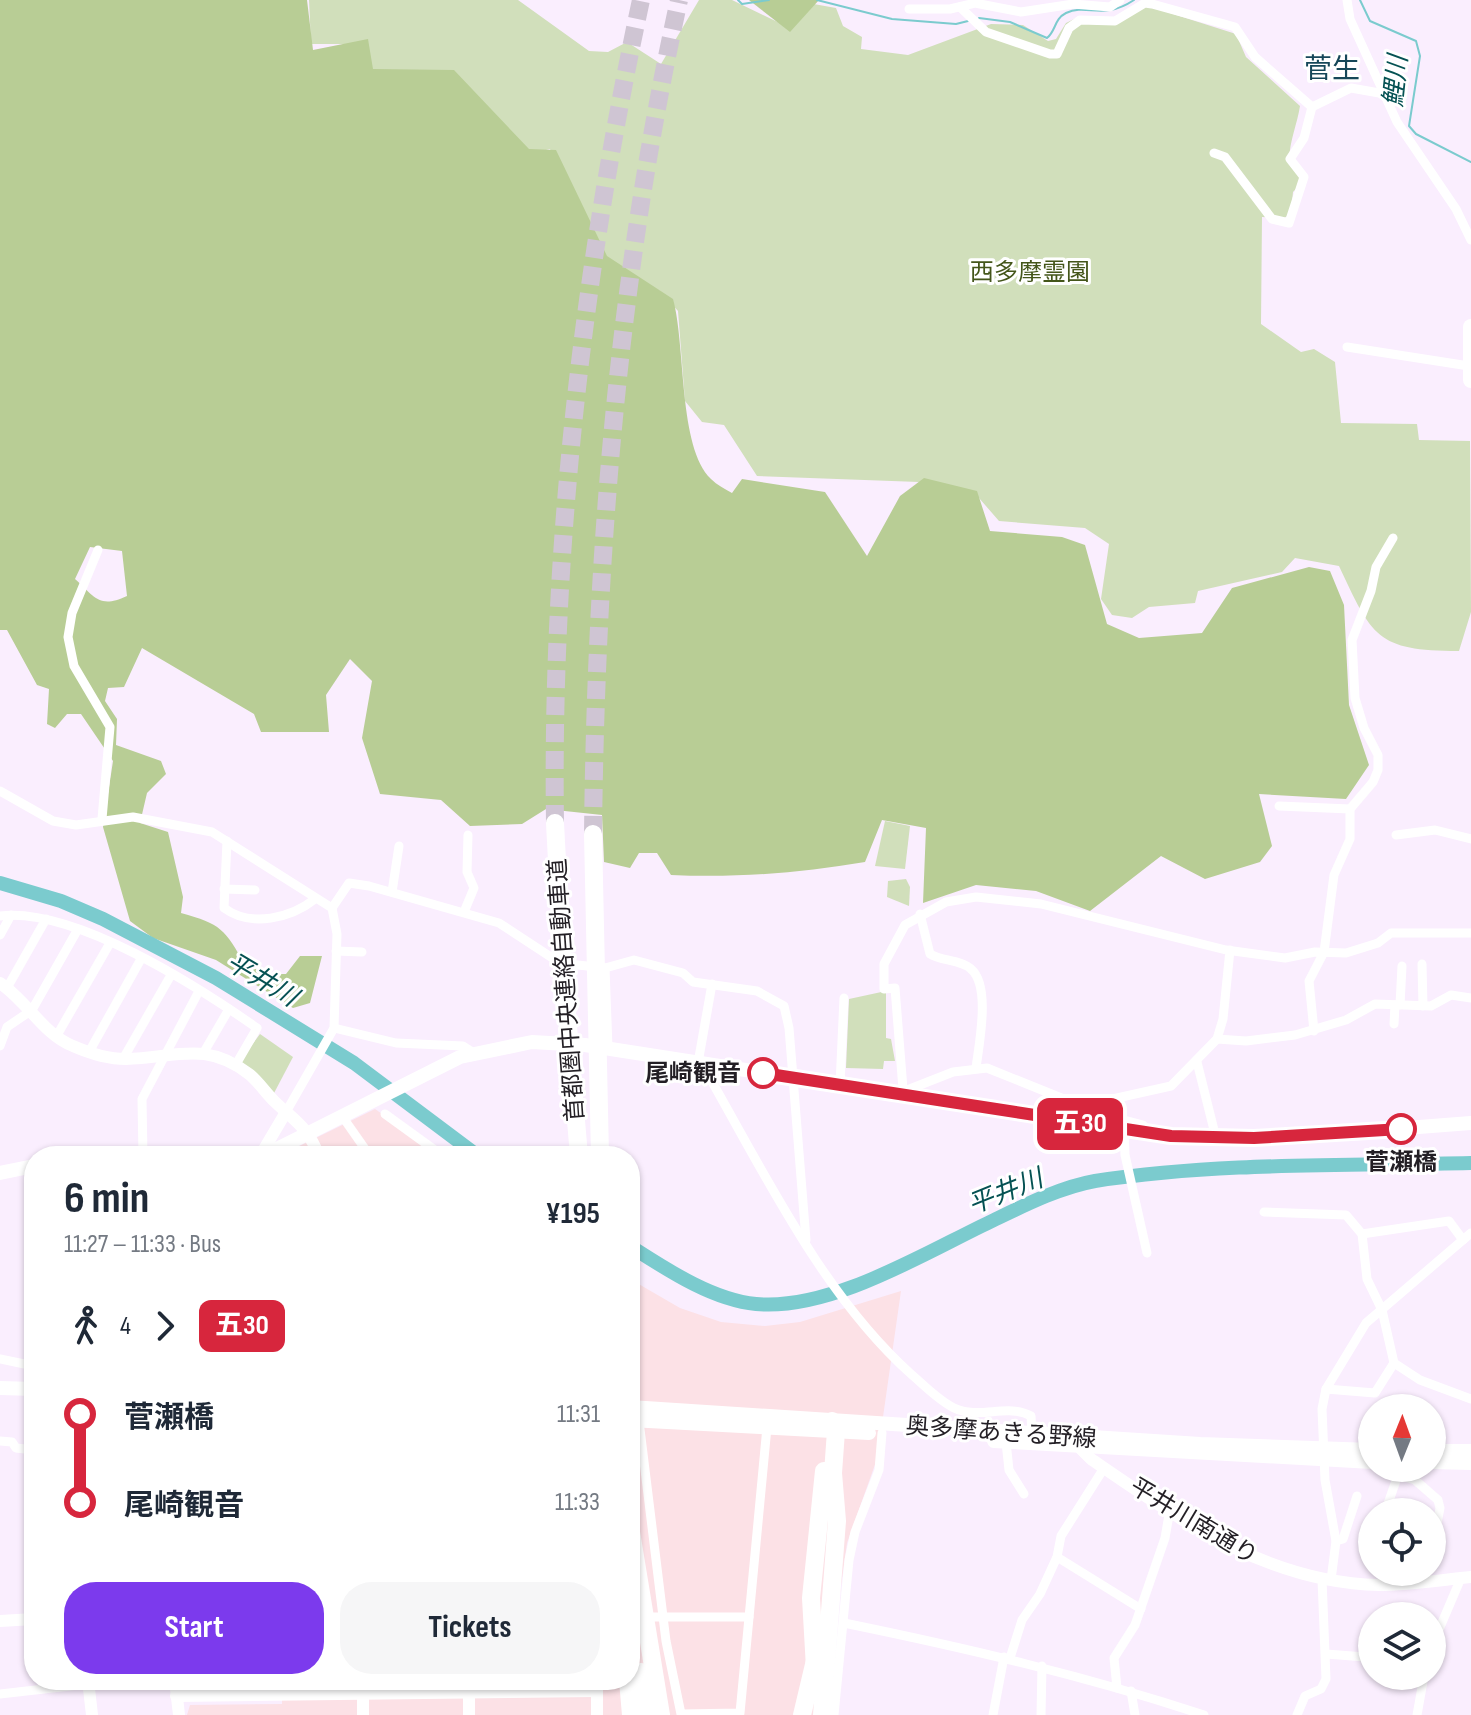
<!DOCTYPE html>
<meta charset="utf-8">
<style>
:root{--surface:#fff;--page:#f6f6f7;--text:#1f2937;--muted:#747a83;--accent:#7c3aed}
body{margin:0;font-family:"Sofia Sans Condensed","Noto Sans JP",sans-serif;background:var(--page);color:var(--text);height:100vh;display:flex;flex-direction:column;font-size:30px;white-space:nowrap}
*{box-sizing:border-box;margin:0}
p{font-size:26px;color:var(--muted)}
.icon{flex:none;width:44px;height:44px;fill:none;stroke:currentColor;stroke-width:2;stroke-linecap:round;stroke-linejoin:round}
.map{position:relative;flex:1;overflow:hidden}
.panel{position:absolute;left:24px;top:1146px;width:616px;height:544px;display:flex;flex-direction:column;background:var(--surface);border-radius:32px;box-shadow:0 2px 6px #0004}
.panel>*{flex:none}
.badge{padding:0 16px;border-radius:12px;font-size:28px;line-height:52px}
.needle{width:52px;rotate:1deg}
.fabs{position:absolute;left:1358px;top:1394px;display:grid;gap:16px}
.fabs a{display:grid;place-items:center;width:88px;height:88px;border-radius:50%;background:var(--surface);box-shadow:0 2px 6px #0004;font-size:40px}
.map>.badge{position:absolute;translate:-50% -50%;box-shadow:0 0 0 4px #fff}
.legs{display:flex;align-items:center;gap:12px;height:88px;padding:0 40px;font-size:26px}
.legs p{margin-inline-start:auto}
.head{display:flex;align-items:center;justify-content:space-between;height:136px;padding:0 40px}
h1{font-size:44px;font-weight:700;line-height:60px}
.action{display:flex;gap:16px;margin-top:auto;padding:16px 40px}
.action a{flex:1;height:92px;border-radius:32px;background:var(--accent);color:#fff;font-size:32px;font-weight:700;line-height:92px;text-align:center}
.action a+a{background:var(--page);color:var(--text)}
ul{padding:0 40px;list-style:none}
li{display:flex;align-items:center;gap:28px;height:88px;font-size:30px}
li i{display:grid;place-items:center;width:12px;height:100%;margin:0 10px;background:currentColor}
li i::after{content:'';width:20px;height:20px;margin:-10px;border:6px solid;border-radius:50%;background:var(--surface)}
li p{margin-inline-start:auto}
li:first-child i{background:linear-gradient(#0000 50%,currentColor 0)}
li:last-child i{background:linear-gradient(currentColor 50%,#0000 0)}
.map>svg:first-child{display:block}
</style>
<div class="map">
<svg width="1471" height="1715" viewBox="0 0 1471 1715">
<rect width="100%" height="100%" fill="#faeefe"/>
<g fill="#fce1e6">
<polygon points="375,1109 443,1156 279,1156"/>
<polygon points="630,1279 680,1308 721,1322 765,1326 800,1322 901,1291 877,1459 847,1543 823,1715 187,1715 190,1705 282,1704 282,1680 630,1680"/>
</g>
<g fill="#d1dfbb">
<path d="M309,0H518L589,51L608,52L627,42L661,64L699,0H732L786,26L808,3L836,8L843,26L862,37L861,49L908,55L991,24L1023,25L1048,41L1056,39L1066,23L1078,17L1117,18L1148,6L1236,34L1246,57L1300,106C1297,126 1287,147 1290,165L1300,173L1301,184L1293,192L1291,214L1284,218L1262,217L1261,324L1301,352L1314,349L1335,362L1341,423L1417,424L1419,440L1470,441L1471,612L1459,651C1376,651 1372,636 1339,566L1295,558L1282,572L1198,591L1195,603L1149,607L1132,618L1112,615L1101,599L1109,544L1085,528L999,521L979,498L919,482L757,476L724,425L702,422L685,401L678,311L660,291L601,256L550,149L525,155L364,75V44H311Z"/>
<polygon points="885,821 910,826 905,869 875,866"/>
<polygon points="906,879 910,887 909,906 887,897 888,881"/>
<polygon points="886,991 886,1038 891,1039 895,1061 884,1061 883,1069 846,1068 849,999"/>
<polygon points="260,1034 293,1057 273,1095 240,1061"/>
</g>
<g fill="#b8cd95" fill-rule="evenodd">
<path d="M0,0H307L313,50L368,39L373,69L454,70L529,149L556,150L607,256L673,299C686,346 678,447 711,479C717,485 725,489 732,493L742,479L825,492L867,556L900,496L924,478L977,491L990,531L1062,537L1085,545L1107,624L1139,638L1202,633L1232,588L1309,567L1330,571L1344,605L1349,705L1369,765L1346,799L1259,794L1272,846L1260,862L1205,879L1161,856L1090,911L1036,891L976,885L923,903L926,828L882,820L865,862C800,873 737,878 671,875L657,853H639L630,868L604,862L602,815L546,809L522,824L470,826L441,800L380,794L362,738L372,681L350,659L326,695L329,732H261L254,714L142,648L124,687L108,688L105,701L117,719L116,745L161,761L166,774L147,793L140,823L168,832L183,897L181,913C221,924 225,929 245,965L271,974H286L300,956H322L310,1003L293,1008L216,960L153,938L130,921L103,827L113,761L81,714H67L55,728L47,724L49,689L37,685L7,630H0ZM90,547L122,551L127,596C99,609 95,597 75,579Z"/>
<polygon points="749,0 819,0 790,32"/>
</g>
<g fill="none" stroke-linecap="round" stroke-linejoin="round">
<g stroke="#7bcbce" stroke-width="2">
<polyline points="738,0 742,4 769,0"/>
<polyline points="817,0 892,19 956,24 968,21"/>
<polyline points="1360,0 1370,21 1416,41 1420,56 1409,126 1416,134 1471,162"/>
<path d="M979,18L1010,22L1047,38C1056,31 1054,19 1066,13C1087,3 1103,21 1134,0"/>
</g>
<g stroke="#7bcbce" stroke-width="14">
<polyline points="0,883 61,901 103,919 216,978 354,1063 478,1156"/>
<path d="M630,1246C666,1269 712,1300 756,1304C832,1311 926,1252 994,1220C1025,1205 1061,1187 1095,1181C1220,1162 1345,1166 1471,1163"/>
</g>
<g stroke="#cfc5d3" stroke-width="18" stroke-dasharray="18 9" stroke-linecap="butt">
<path d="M555,823C551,547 583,269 641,0"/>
<path d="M593,834C596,553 618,275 679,0"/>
</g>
<g stroke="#fff" stroke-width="9">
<polyline points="1347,0 1350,19 1397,122 1456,209 1471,240"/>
<polyline points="960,7 986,32 1050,54 1057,54 1069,28 1080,20 1115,21 1145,3 1152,4 1235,27 1255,57 1312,107 1351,88 1385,94"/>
<polyline points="909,9 950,9 975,3 1021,12 1073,4 1110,7 1120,0"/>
<polyline points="1214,153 1225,157 1272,219 1289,223 1304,177 1290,159 1304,138 1312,107"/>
<polyline points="1347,347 1469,366"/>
<polyline points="98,550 72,613 68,637 74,666 110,727 102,819"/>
<polyline points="0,791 53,821 76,825 133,817 212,832 332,908 337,934 334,1028 286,1112"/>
<polyline points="1279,806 1350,809"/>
<polyline points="1396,835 1435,830 1471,839"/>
<path d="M227,841L224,908C251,928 291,918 315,899"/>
<polyline points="224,889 255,890"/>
<polyline points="392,892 399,846"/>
<polyline points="332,908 349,883 369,886 499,923 560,963 605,968 634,960 683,973 693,982 757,991 784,1006 789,1028 806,1240"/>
<polyline points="464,912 474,888 467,872 468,835"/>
<path d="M920,914L930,954C941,961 962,960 971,969C991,986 979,1044 976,1068"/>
<path d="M0,916C74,907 197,986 257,1028L235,1066"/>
<polyline points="0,935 11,915"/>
<polyline points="336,951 362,952"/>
<polyline points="1422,964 1423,1006"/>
<polyline points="605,968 608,1048"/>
<polyline points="7,988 46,919"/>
<polyline points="1400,1005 1402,966"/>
<polyline points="1394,1024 1395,1005"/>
<polyline points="334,1028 396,1043 463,1046 474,1053"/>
<polyline points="1314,1031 1309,981 1324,952 1334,875 1350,839 1350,809 1373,782 1378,770 1378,755 1364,728 1355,698 1352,640 1371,591 1376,567 1393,538"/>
<polyline points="56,1037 110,943"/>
<polyline points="1217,1039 1223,1019 1230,950"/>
<polyline points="0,1046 7,1027 32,1010 78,929"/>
<polyline points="89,1052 141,959"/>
<polyline points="204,1052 229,1009"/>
<polyline points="123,1059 171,975"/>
<polyline points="1197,1062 1216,1138"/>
<polyline points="698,1063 712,984"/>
<path d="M711,1065V1080C768,1180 825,1297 911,1374C925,1386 938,1400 954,1408C979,1420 1008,1403 1031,1416L1032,1434"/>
<polyline points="840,1085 844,998"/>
<polyline points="903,1089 895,988 884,989 884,964 905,925 946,902 976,897 1041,904 1226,950 1285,958 1315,952 1346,953 1378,943 1391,933 1471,933"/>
<polyline points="902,1092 953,1072 987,1068 1101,1114 1143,1125"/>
<polyline points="1081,1106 1171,1086 1217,1039 1246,1041 1295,1035 1346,1020 1375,1004 1431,1006 1451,995 1471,998"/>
<polyline points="385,1114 443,1156"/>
<polyline points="342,1116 370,1156"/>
<polyline points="1124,1131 1125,1155 1147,1253"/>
<polyline points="143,1156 142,1099 199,991"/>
<polyline points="1264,1212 1346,1215 1362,1234 1367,1279 1382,1310 1394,1363 1375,1393 1326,1389"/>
<polyline points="1362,1234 1449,1221 1463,1240"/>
<polyline points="0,1359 34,1366"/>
<polyline points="1394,1363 1420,1380 1471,1399"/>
<polyline points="639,1421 666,1641 681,1714 740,1713 767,1427"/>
<polyline points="0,1441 12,1442 16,1448 34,1450"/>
<polyline points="1006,1442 1009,1470 1024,1494"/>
<polyline points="1385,1512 1398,1475 1415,1480 1438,1500 1440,1508 1432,1549"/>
<polyline points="1336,1541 1343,1539 1357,1496"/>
<polyline points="1057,1557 1141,1609"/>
<polyline points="1331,1580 1336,1541 1325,1480 1322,1409 1326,1389 1366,1323 1471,1233"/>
<polyline points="630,1617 749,1617"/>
<path d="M844,1623C966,1648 1086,1676 1204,1715"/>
<polyline points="1432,1646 1461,1578"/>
<polyline points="1326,1654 1365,1657"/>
<polyline points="1010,1658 1022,1620 1040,1594 1057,1557 1061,1536 1104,1468"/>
<polyline points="1117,1688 1114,1658 1135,1625 1165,1538 1170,1509"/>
<polyline points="1131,1691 1135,1715"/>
<polyline points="0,1694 88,1684"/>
<polyline points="834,1715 849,1560 855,1532 879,1470 882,1433"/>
<polyline points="993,1715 1004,1657"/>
<polyline points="1041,1715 1042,1666"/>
<polyline points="1297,1715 1305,1696 1321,1689 1326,1679 1322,1579"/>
<polyline points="1417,1715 1424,1676"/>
</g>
<g stroke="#fff" stroke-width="12">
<path d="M0,983C27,1001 44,1035 73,1046C89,1053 109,1059 126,1059C175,1058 205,1040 249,1074C258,1081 265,1092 274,1101C296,1122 307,1126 319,1156"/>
<polyline points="260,1156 286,1112"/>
<path d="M1080,1440V1448L1091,1459C1180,1520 1268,1583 1379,1585C1410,1585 1441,1580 1471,1577"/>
<polyline points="0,1621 34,1619"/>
<polyline points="88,1680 92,1715"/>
<polyline points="175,1680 179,1715"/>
<polyline points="597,1680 597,1715"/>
<polyline points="469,1692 469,1715"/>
<polyline points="363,1694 363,1715"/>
<polyline points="176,1696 597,1691"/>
</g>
<g stroke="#fff" stroke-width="14">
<polyline points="263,1156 460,1057 532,1042 585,1045 1171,1136 1289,1137 1471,1123"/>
<polyline points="0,1173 34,1166"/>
<polyline points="0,1388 34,1389"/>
<polyline points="630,1407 1200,1444 1372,1450"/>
<polyline points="630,1420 869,1433"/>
<polyline points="994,1441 1372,1462"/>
<polyline points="1432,1451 1471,1451"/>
<polyline points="1432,1462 1471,1463"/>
</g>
<polyline stroke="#fff" stroke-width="16" points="1471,327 1471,380"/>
<g stroke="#fff" stroke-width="18">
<polyline points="555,823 562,955 579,1156"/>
<polyline points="593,834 600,1156"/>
<polyline points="630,1526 661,1715"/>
<polyline points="815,1668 811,1598 824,1471"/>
<polyline points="641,1672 645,1715"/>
<polyline points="628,1680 631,1715"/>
<polyline points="802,1715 816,1656"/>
<polyline points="822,1715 837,1521 833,1473 836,1431 832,1421"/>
</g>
</g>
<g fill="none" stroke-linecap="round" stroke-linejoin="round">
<g stroke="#fff" stroke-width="18">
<polyline id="line-1" points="763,1073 1171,1136 1254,1138 1401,1129"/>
</g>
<use href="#line-1" stroke="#d7263d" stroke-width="12"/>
</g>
<g fill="#fff" stroke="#d7263d" stroke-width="4">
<circle cx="763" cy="1073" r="14"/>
<circle cx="1401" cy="1129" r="14"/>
</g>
<g text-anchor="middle" stroke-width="6" stroke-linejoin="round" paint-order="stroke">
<g font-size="24" fill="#44561a" stroke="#fff">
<text x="1030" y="280">西多摩霊園</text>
</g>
<g font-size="24" fill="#231f25" stroke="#fff">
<text transform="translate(566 990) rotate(-94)" y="8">首都圏中央連絡自動車道</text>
<text transform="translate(1001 1432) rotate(4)" y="8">奥多摩あきる野線</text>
<text transform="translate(1194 1521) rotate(31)" y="8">平井川南通り</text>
</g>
<g font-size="24" font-weight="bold" fill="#231f25" stroke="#fff" text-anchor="end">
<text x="741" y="1081">尾崎観音</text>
<text x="1401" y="1170" text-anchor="middle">菅瀬橋</text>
</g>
<g font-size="26" font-style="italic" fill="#055153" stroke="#fff">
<text transform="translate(1395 81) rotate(-84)" y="9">鯉川</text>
<text transform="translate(262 979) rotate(31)" y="9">平井川</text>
<text transform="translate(1005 1191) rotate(-22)" y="9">平井川</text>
</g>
<g font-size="28" fill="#164759" stroke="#fff">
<text x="1332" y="78">菅生</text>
</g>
</g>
</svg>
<div class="fabs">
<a><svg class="needle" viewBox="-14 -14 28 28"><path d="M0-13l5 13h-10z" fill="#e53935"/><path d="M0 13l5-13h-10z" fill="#747a83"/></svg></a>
<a><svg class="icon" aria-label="locate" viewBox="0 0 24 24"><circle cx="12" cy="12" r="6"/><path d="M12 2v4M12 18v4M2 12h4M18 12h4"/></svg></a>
<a><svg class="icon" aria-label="layers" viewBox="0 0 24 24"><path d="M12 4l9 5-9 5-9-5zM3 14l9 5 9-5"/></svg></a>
</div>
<b class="badge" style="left:1080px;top:1124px;background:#d7263d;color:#fff">五30</b>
<section class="panel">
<div class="head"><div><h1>6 min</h1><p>11:27 – 11:33 · Bus</p></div><b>¥195</b></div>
<div class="legs"><svg class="icon" aria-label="walk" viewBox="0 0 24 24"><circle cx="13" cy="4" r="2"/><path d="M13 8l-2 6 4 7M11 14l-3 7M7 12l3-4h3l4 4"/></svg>4<svg class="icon" aria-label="forward" viewBox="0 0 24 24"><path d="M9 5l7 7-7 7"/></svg><b class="badge" style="background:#d7263d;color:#fff">五30</b></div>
<ul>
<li><i style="color:#d7263d"></i><b>菅瀬橋</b><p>11:31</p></li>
<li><i style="color:#d7263d"></i><b>尾崎観音</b><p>11:33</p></li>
</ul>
<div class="action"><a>Start</a><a>Tickets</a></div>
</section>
</div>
